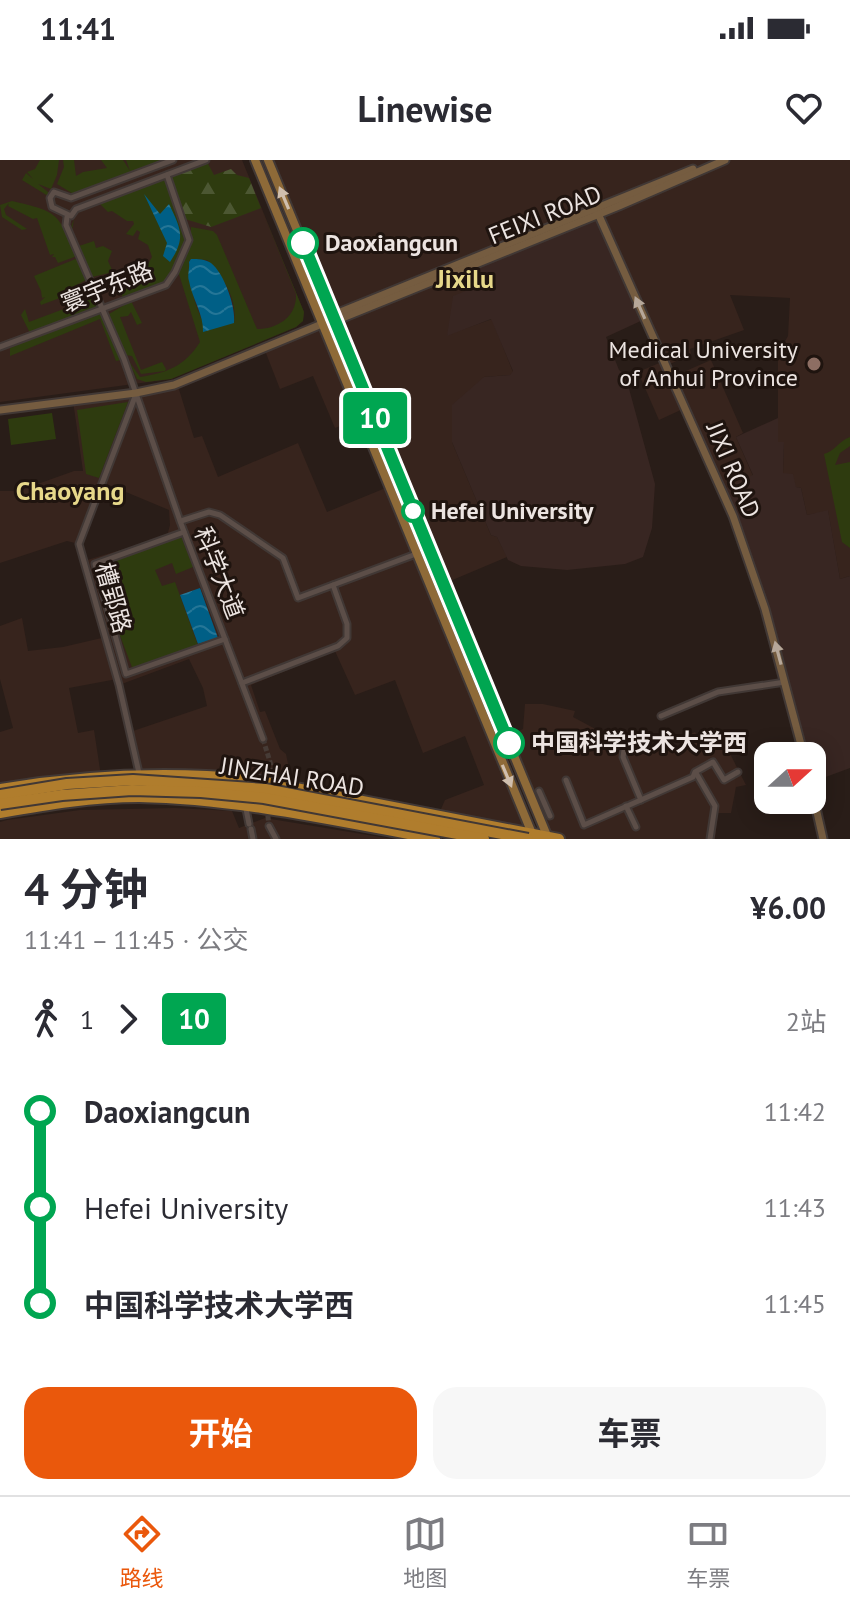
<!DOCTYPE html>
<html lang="zh">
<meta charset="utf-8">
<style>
:root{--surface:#fff;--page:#f7f7f7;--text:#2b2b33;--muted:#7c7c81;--line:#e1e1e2;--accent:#ea580c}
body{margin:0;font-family:"PT Sans","Noto Sans SC",sans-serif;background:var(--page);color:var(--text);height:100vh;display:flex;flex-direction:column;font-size:30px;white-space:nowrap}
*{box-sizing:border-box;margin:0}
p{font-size:26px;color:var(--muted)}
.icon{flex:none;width:44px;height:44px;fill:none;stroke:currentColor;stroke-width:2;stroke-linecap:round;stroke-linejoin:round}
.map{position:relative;height:679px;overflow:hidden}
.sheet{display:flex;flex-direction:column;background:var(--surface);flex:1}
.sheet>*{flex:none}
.badge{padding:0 16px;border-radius:6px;font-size:28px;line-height:52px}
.needle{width:52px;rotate:69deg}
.controls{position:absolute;left:754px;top:582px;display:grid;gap:16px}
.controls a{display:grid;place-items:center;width:72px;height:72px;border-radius:16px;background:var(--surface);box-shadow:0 4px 20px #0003;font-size:40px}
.map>.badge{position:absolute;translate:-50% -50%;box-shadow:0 0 0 4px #fff}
.legs{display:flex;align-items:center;gap:12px;height:88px;padding:0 24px;font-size:26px}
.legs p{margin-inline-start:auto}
.headline{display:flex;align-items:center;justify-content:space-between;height:136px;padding:0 24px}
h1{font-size:44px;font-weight:700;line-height:60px}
.action{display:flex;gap:16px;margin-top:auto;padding:16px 24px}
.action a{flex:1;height:92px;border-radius:24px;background:var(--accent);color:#fff;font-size:32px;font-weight:700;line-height:92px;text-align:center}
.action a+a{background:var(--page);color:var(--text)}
ul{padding:0 24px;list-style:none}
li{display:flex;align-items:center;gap:28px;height:96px;font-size:30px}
li i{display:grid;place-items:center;width:12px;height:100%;margin:0 10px;background:currentColor}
li i::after{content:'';width:20px;height:20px;margin:-10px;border:6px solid;border-radius:50%;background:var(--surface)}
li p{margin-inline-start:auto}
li:first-child i{background:linear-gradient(#0000 50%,currentColor 0)}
li:last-child i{background:linear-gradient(currentColor 50%,#0000 0)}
.status{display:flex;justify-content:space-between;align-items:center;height:56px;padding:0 40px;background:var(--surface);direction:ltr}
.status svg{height:22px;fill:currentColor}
header{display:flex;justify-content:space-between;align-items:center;height:104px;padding:0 24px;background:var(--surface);font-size:36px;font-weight:700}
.tab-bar{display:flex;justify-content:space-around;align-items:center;height:112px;border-top:2px solid var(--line);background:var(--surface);font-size:22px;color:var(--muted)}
.tab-bar a{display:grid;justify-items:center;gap:4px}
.tab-bar .selected{color:var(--accent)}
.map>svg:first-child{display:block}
</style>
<div class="status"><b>11:41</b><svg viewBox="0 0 49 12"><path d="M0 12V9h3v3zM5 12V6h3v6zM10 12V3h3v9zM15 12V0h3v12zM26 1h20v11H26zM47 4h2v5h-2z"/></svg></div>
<header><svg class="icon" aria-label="back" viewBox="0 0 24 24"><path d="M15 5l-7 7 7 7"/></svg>Linewise<svg class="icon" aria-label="heart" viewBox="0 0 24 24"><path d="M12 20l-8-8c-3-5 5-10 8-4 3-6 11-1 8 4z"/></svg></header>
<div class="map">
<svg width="850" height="679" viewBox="0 0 850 679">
<defs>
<pattern id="forest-firs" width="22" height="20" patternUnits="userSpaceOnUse" patternTransform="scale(2)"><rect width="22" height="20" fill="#2e3b0f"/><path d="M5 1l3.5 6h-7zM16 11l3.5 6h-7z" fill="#4c5732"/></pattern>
<pattern id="water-waves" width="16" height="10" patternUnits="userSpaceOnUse" patternTransform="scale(2)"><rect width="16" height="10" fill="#005f86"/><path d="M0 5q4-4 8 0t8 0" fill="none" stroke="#257697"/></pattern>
</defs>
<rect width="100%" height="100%" fill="#291d18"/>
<g fill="#37241d">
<polygon points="0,0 242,0 304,152 303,161 296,167 171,219 0,242"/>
<polygon points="269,0 713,0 333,155"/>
<polygon points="725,0 850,0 850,416 840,419 828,351 807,355 801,328 796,327 783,313 784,283 778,282 778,194 788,176 790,138 730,135 744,170 690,189 691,194 666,206 672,217 711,200 743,273 736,277 753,316 721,330 685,248 659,260 638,212 664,201 598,55"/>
<polygon points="478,104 485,123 447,175 492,159 513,212 510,215 484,217 452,282 491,375 497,377 507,397 443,424 335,161"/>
<polygon points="321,164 360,258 335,268 313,216 280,229 264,188"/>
<polygon points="177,223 194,278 202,276 218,317 298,283 327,352 388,327 531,674 438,656 445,640 484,625 465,576 423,593 395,520 355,535 335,491 251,525 260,552 265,551 280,589 286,594 293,628 139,613 130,572 207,546 203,528 189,499 119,525 117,519 69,528 78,573 94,570 101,616 0,629 0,572 13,568 0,519 0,466 22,458 28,491 63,487 106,477 84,401 167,376 170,365 169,350 102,322 79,384 67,381 0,403 0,331 18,331 74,311 83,311 73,241"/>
<polygon points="525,544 543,544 575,551 573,557 614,579 655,589 656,587 678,588 683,577 695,572 700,581 723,580 746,625 736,627 731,653 718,653 715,679 559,679 548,677 506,577 523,569"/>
<polygon points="175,648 232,651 239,668 265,658 392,679 0,679 0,662 7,660 80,650"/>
</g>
<g fill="#382622">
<polygon points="598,55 645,159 606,177 619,210 625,214 655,324 652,368 643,397 625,404 567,410 521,406 508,400 497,377 491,375 452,282 452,245 484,217 510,215 513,211 491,159 447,176 453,136 485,123 478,104"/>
<polygon points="778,258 778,282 784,282 783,313 793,314 796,327 801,328 807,355 828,350 840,419 850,416 850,608 812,622 812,596 804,596 765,449 721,330 753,315 736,277"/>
</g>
<g fill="#2e3b0f" fill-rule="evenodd">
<polygon points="40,0 59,0 57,15 51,29 38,24 48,32 48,36 22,20 26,13 33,19 27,12 35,9"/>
<polygon points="63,0 74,0 76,16 83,12 107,8 101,0 123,0 130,11 126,0 159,0 158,3 75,35 57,24 64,7"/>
<polygon points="163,19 167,22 187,81 168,121 123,139 117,120 144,111 152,97 148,85 138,79 140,72 137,70 133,76 126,74 134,64 133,61 127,61 112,51 108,52 100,44 77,53 82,49"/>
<path d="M12,41C59,52 57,52 77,96L58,103L55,97H52L54,94L50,95L37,58L33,59L8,46L9,43L4,49L6,55L27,69L22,70L2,57L0,45Z"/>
<path d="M261,48L304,152L303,161L296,167L171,219L146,222L137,219L128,200L140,217C167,213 185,206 200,182L178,111L191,80V67L213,71L217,75L257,169C277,169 297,157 296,134ZM192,99L207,100C223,117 238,139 234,163H204C192,141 191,124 189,101Z"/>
<polygon points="74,59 72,70 79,86 94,81 96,88 103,86 112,91 108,101 113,112 92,117 70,70"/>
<polygon points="78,98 88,119 59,134 60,138 41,145 40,142 45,137 42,138 41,131 34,116"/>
<polygon points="88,125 91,127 99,147 94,151 31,175 21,155 25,149 29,162 77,144 74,136 77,130"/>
<polygon points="131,141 142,163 137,165 131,152 128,156 120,157 141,210 162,202 166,209 165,211 141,214 132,196 126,195 109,154"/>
<polygon points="98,153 105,157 121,200 116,201 100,159 10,196 10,188"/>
<polygon points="128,242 99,318 86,314 77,250"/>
<polygon points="52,253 56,279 11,285 8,259"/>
<path d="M850,277V286L840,293L835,305L850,302V388L842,382L824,294C834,292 839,281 850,277Z"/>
<polygon points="181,376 193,407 176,414 172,403 155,410 162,426 175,422 200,491 135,515 111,452 124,447 106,401"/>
</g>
<polygon fill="url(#forest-firs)" points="207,2 214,15 231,9 237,15 249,18 261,48 211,67 185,59 171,19 175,14"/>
<g fill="url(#water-waves)">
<path d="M144,34L160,54L169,44C181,69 186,78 170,102L163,96L167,83Z"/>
<path d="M191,99C198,99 205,99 211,103C224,113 236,147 234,163L203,172C204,155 192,138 189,121C187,115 190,108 189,102Z"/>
<polygon points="200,428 218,478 198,484 180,435"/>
</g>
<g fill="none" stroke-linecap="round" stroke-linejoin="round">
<g stroke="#463b36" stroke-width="5" stroke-dasharray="5 2.5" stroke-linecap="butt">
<polyline points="263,579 271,605 271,622"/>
<polyline points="267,648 269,666"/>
</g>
<g stroke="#413835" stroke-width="9">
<g id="street">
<polyline points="173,0 71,38 54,32 50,38 52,47 71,56 76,49 206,0"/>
<polyline points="67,57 66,65 124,199 180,361 263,579"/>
<polyline points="0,187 166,125 175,112 189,80 167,15"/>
<polyline points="136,234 79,384 119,525 139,613"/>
<polyline points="181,361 209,352 220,355 283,398 298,438 416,394"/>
<polyline points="184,372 95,404 126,514 225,479"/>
<polyline points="242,523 338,486 347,478 347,464 333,425"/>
<polyline points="661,556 718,532 785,522"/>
<polyline points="640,587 625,584 623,597 641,640"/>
<polyline points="696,613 715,646 710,679"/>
<polyline points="566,620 584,665 693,617 695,612 713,602 724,620 738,612"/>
<polyline points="539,631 550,656"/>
<polyline points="245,644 249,664"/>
<polyline points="626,646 636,667"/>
<polyline points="269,666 276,679"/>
<polyline points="251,669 253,679"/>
</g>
</g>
<g stroke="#413835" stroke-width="11">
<g id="secondary">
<polyline points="596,49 733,356 765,449 804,596"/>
<polyline points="333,155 693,9"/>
<polyline points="335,161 619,46 725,0"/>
<polyline points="0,250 136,233 174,225 334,159"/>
<polyline points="812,630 823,679"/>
</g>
</g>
<g stroke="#413835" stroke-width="12">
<g id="primary">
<polyline points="255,0 533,676"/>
<polyline points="268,0 548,678"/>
</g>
</g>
<g stroke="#413835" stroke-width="14">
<g id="highway">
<path d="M0,629C84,615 164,611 249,619L559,679"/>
<path d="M0,653C46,645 92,637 139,637C239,639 337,661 435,679"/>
</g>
</g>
<use href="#street" stroke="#5c4e48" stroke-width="5"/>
<use href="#secondary" stroke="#755c40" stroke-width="7"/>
<use href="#primary" stroke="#8e6a38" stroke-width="8"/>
<use href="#highway" stroke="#b07d2d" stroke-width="10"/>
<g stroke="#413835" stroke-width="14" stroke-linecap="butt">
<g id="highway-bridge">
<polyline points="0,635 67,624 133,620 265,629 528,679"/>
<polyline points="0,644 62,635 132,630 201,632 264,638 484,679"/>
</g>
</g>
<use href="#highway-bridge" stroke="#b07d2d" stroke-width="10"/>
</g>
<defs><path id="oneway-solid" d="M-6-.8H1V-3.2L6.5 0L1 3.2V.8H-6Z" transform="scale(2)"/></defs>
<g fill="#d0bfae">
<use href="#oneway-solid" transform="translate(284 38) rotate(-113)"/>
<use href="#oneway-solid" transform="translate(507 616) rotate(67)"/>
</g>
<g fill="#b6a799">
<use href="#oneway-solid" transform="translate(640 148) rotate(-114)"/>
<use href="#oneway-solid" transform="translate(778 493) rotate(-105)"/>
</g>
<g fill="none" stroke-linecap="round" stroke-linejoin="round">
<g stroke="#fff" stroke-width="18">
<polyline id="line-1" points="303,83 509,583"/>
</g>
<use href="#line-1" stroke="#00a651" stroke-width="12"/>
</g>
<g fill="#fff" stroke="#00a651" stroke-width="4">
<circle cx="303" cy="83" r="14"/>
<circle cx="413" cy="351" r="10"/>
<circle cx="509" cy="583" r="14"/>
</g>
<circle fill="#8d6e63" stroke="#1f140f" stroke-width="3" cx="814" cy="204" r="8"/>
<g text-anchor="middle" stroke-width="6" stroke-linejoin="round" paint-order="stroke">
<g font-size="24" fill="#ece4e1" stroke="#1f140f">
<text transform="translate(545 55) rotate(-22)" y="8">FEIXI ROAD</text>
<text transform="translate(107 127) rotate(-22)" y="8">寰宇东路</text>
<text transform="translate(733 310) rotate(67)" y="8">JIXI ROAD</text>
<text transform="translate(219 413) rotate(69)" y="8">科学大道</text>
<text transform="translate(113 438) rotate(74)" y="8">槽郢路</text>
<text transform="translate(292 617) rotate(9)" y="8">JINZHAI ROAD</text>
</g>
<g font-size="24" font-weight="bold" fill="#ece4e1" stroke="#1f140f" text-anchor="start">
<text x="325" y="91">Daoxiangcun</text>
<text x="431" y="359">Hefei University</text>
<text x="531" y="591">中国科学技术大学西</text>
</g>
<g font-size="24" fill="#ece4e1" stroke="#1f140f" text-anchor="end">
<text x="798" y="198">Medical University<tspan x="798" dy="28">of Anhui Province</tspan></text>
</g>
<g font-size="26" font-weight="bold" fill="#e7d88a" stroke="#1f140f">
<text x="465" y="128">Jixilu</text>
<text x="70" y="340">Chaoyang</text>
</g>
</g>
</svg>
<div class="controls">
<a><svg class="needle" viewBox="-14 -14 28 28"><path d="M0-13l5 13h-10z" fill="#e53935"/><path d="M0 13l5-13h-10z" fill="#7c7c81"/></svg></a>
</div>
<b class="badge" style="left:375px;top:258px;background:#00a651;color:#fff">10</b>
</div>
<section class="sheet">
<div class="headline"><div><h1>4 分钟</h1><p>11:41 – 11:45 · 公交</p></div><b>¥6.00</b></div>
<div class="legs"><svg class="icon" aria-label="walk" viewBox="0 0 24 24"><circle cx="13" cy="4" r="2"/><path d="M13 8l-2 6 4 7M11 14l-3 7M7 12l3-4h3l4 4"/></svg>1<svg class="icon" aria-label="forward" viewBox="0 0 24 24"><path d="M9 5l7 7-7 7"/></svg><b class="badge" style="background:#00a651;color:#fff">10</b><p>2站</p></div>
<ul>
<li><i style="color:#00a651"></i><b>Daoxiangcun</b><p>11:42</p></li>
<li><i style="color:#00a651"></i><span>Hefei University</span><p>11:43</p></li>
<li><i style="color:#00a651"></i><b>中国科学技术大学西</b><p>11:45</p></li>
</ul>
<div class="action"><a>开始</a><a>车票</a></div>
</section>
<nav class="tab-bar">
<a class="selected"><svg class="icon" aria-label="directions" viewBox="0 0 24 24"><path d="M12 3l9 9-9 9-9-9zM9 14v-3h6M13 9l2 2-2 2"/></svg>路线</a>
<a><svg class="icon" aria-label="map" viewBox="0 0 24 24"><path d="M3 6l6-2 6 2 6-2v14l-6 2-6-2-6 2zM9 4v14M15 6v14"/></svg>地图</a>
<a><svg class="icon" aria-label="tickets" viewBox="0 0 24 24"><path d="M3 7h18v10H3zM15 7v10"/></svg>车票</a>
</nav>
